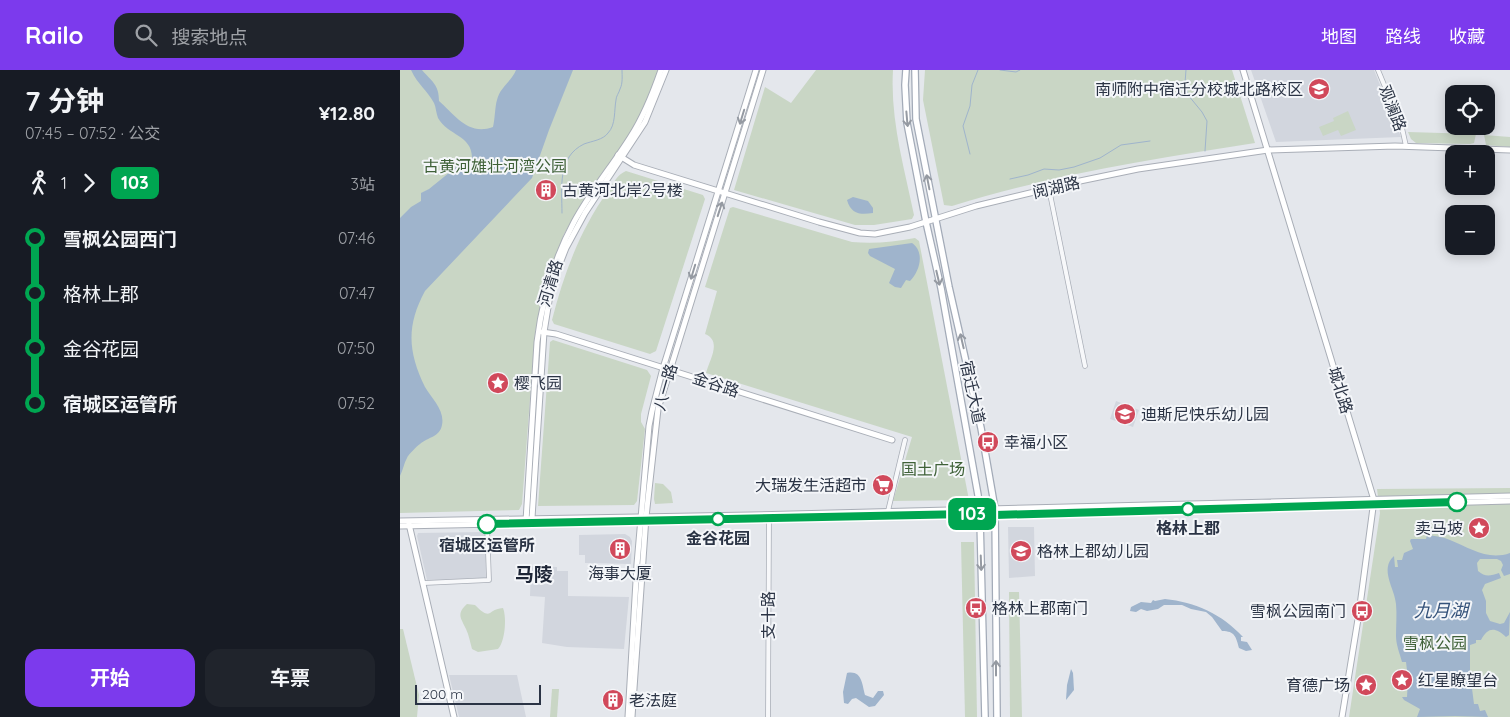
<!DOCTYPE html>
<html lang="zh">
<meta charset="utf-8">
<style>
:root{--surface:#171b24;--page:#20242c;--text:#f1f3f6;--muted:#9ea1a6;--accent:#7c3aed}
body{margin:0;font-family:Quicksand,"Noto Sans SC",sans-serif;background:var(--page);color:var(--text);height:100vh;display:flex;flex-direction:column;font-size:19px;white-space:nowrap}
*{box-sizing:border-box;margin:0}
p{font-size:16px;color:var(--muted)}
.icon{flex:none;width:28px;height:28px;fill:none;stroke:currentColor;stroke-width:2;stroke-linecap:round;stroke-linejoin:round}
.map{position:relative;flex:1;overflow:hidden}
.sheet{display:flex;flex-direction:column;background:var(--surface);width:400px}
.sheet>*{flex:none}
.badge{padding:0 10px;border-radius:8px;font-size:18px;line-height:32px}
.tools{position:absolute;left:1045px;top:15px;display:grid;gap:10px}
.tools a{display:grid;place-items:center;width:50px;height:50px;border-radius:10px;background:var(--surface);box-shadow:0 2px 12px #0003;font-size:25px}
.scale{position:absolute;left:15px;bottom:12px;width:126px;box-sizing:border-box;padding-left:5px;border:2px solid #2b3445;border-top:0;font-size:14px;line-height:18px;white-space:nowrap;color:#2b3445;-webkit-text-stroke:4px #f4f6f9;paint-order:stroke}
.map>.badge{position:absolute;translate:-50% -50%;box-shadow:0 0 0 2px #fff}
.legs{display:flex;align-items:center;gap:8px;height:55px;padding:0 25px;font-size:16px}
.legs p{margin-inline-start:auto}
.headline{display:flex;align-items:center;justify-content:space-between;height:85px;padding:0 25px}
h1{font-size:28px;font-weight:700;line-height:38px}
.button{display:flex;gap:10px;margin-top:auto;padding:10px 25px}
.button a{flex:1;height:58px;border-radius:15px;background:var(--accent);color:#fff;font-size:20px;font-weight:700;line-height:58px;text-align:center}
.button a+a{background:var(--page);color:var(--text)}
ul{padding:0 25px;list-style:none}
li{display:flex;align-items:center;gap:18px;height:55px;font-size:19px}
li i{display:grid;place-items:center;width:8px;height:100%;margin:0 6px;background:currentColor}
li i::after{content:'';width:12px;height:12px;margin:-6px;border:4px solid;border-radius:50%;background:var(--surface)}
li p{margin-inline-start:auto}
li:first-child i{background:linear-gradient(#0000 50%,currentColor 0)}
li:last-child i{background:linear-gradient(currentColor 50%,#0000 0)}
header{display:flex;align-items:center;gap:30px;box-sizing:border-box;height:70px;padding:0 25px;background:var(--accent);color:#fff}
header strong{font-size:24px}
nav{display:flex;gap:28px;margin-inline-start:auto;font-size:18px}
.search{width:350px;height:45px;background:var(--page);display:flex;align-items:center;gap:12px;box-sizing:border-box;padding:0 18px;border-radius:15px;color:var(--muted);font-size:19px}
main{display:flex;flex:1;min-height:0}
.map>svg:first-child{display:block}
</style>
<header>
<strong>Railo</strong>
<div class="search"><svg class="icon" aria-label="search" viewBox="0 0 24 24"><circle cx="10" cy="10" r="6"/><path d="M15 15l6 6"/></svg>搜索地点</div>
<nav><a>地图</a><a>路线</a><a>收藏</a></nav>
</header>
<main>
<section class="sheet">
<div class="headline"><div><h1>7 分钟</h1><p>07:45 – 07:52 · 公交</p></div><b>¥12.80</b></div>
<div class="legs"><svg class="icon" aria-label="walk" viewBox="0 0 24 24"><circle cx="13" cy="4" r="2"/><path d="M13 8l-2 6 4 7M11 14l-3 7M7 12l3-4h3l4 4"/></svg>1<svg class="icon" aria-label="forward" viewBox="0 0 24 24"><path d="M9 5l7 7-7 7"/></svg><b class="badge" style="background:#00a651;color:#fff">103</b><p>3站</p></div>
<ul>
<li><i style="color:#00a651"></i><b>雪枫公园西门</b><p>07:46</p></li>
<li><i style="color:#00a651"></i><span>格林上郡</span><p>07:47</p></li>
<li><i style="color:#00a651"></i><span>金谷花园</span><p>07:50</p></li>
<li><i style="color:#00a651"></i><b>宿城区运管所</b><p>07:52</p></li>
</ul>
<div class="button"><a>开始</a><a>车票</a></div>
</section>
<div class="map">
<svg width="1110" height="647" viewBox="0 0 1110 647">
<rect width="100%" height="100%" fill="#e4e7ec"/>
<g fill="#d2d6de">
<polygon points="851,0 974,0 1001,67 876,72"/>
<polygon points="716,331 739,340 733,357 710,349"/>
<polygon points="608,457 634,457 635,506 609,508"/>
<polygon points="85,462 86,508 27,510 17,466 18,463"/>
<polygon points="225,464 230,467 232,471 231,494 185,493 185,485 179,485 179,465"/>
<polygon points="131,496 157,497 157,501 168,501 168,526 229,527 224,579 167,577 142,573 145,527 130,526"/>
<polygon points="49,605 117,605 126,647 59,647"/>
</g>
<g fill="#c9d6c5">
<polygon points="0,0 258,0 246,34 226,71 184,130 164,164 145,217 135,263 122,434 119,440 0,443"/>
<path d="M416,0H493C490,49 504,97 514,145L512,149L474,155H455L334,120L365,17L391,33Z"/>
<path d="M525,0H832L855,73C753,89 651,105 552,136L544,135L523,30Z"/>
<polygon points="948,41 956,60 941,66 938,60 923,66 919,57 934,51 933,48"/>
<polygon points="1008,62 1076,64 1074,73 1070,74 1016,73 1011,69"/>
<polygon points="1084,65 1110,67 1110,77 1086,75"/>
<path d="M226,101L303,125L305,129L256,281L250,284L154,254L152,250C164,203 180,160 208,121C213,113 218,104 226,101Z"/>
<path d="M333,137L452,172C474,174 493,172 515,168L519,171L569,430L493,431L512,367L306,303C310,289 322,271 305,264L317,221L305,217L330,138Z"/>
<polygon points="153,270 247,300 251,306 241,344 241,352 245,359 237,431 234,435 138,436 150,272"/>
<polygon points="255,413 263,414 271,422 273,433 255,434 254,429"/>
<polygon points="1110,418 1110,647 949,647 980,443 977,419"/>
<polygon points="561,472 574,472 577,647 565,647"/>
<polygon points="609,522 619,522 622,647 610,647"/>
<path d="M67,534L75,535C92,552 87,539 103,538C107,548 105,572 98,579L78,582L72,579C70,572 69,565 66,559C61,548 56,544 67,534Z"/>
<polygon points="0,559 3,559 19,625 17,647 0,647"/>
<polygon points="152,619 159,619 157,647 150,647"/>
</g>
<g fill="#9fb4cc">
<path d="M11,0H22C32,12 39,14 39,31C55,45 68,66 93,57C95,49 95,36 97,30C100,17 112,11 116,0H173L149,60L132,108L25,221C6,256 8,282 25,317C32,329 45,340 42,355C40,367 28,367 20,374C17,376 8,385 7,388C4,393 3,400 0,406V148L11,137L21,131V123L29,119L60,94L68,92L72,89C73,65 48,66 38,48C36,43 36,37 34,33C27,20 18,15 11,0Z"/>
<path d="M453,127L468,131L473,138V143C460,145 451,144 447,130Z"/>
<path d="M512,173C525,182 520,201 510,211L506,210L501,218L495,217L489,213L495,199L470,186L468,183L469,179Z"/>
<path d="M1027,465C1035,466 1043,467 1050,470C1070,478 1088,491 1110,483V504L1104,506L1101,500L1103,495L1101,491L1097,489H1080L1077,493L1078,501C1085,507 1090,506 1099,503L1101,508L1085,514L1082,520L1086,531V543L1090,551L1100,554L1104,553L1110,542L1109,565L1106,567C1095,557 1088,557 1081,570H1076V573L1070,575V603L1074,634H1078L1080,641L1085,640L1088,647L1055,646L1017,647L1020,639L1004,630L1002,627H1007L1008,609L1006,592H1002C1000,584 996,575 996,566C996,555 997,544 996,534C995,519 979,499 994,486L995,497H998L997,490H1002L1004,483L1013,479L1010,471L1011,469H1026Z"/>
<path d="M765,529C795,532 822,544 843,567H841V571L847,572L852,580L846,581L839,578C836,567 835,561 822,561L812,547L806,542L791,539L782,535H764L758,539L747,541L741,539L736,542L730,541L731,537L741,532L751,533L753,530L755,531Z"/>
<polygon points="671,599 673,603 674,620 666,630 667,615"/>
<path d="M447,603C462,600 462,614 465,625L473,628L478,621H483L484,625L475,636L469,637L456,628L452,629L448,634L444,633L443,622Z"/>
</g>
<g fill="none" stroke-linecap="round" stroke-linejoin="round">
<g stroke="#9fb4cc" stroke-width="1">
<polyline points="600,0 616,2 620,0"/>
<polyline points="786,0 785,13 788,25 802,42 807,51 805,81"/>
<polyline points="570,84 563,56 570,36 572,15 578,0"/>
<polyline points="610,109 628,105 644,99 659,100 674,97 700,88 721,75 750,71"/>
<path d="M162,143C162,118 157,87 184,74C192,71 203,70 208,63C216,55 214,40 216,30C216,26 219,23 220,19C223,13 222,6 222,0"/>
</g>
<g stroke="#a9aeb7" stroke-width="5.5">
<g id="street">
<polyline points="978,0 1002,58 1006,76"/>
<polyline points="649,119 685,296"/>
<polyline points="488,441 505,370"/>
<polyline points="24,513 89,510 87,454"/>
<polyline points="368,647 369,446"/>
</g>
</g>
<g stroke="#a9aeb7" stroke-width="7">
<g id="secondary">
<polyline points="843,0 974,430 959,543 942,647"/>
<polyline points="218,85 234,95 419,152 460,163 475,164 510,157 576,136 680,111 738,99 868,80 995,76 1110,80"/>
<polyline points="142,262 156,264 492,370"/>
<polyline points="132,448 144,262 150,225 157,201 166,178 185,143 245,52 266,0"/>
<polyline points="0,451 351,445 1110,426"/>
<path d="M126,451L137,272C142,231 154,189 174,152C190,122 213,95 231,66C244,46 253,23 261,0"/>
<polyline points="9,454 54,647"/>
<polyline points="0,456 567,444 595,445 1110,431"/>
<polyline points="228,647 237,494 249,356 252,341 263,298 356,0"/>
<polyline points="232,647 246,447 258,339 363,0"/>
</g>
</g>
<g stroke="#a3abb8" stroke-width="8">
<g id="primary">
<polyline points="506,0 505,15 507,53 526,152 541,218 578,425 580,449 585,647"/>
<polyline points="515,0 516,49 549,217 581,358 595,439 597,647"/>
</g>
</g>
<use href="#street" stroke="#f7f8fa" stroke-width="4"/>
<use href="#secondary" stroke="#fff" stroke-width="5"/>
<use href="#primary" stroke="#fff" stroke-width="5.5"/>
</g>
<defs><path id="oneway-shaft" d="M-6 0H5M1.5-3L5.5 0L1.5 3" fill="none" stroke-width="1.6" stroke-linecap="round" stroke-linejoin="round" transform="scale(1.25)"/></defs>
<g stroke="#959aa2">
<use href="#oneway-shaft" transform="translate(342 47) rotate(107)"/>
<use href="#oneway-shaft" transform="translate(507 49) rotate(85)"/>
<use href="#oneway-shaft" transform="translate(528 112) rotate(-101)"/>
<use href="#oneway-shaft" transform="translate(320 139) rotate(-72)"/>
<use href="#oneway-shaft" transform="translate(293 202) rotate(107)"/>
<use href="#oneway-shaft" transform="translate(538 208) rotate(77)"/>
<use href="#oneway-shaft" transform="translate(562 271) rotate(-103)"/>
<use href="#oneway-shaft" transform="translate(581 493) rotate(88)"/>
<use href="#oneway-shaft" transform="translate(596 598) rotate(-90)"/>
</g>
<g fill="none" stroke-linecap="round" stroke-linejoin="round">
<g stroke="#fff" stroke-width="11">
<polyline id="line-1" points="87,454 567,444 595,445 1057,432"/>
</g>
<use href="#line-1" stroke="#00a651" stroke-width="8"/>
</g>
<defs>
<g id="school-disc" transform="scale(1.125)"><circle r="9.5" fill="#d1495b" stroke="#f4f6f9"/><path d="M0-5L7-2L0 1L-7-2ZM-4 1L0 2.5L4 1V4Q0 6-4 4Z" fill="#fff"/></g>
<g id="building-disc" transform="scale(1.125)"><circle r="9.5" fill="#d1495b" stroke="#f4f6f9"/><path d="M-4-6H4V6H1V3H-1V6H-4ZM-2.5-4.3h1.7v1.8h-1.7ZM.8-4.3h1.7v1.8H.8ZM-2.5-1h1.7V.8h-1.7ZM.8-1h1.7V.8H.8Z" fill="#fff"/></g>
<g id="sight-disc" transform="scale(1.125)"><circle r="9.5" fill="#d1495b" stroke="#f4f6f9"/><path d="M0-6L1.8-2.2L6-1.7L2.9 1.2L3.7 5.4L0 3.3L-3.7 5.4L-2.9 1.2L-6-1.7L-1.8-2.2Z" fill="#fff"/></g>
<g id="bus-disc" transform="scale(1.125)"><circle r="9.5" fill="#d1495b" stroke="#f4f6f9"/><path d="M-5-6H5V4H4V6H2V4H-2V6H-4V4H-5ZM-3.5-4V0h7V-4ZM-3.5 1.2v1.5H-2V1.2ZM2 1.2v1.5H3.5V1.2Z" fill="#fff"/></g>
<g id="supermarket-disc" transform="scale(1.125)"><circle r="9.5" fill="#d1495b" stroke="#f4f6f9"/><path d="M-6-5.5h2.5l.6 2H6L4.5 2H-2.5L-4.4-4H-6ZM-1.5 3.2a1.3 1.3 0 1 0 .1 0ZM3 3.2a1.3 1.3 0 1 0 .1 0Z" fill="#fff"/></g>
</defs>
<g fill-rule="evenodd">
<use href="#school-disc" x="919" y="19"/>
<use href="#building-disc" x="146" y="120"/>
<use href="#sight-disc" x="98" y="313"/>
<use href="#school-disc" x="725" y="344"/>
<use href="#bus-disc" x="588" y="372"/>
<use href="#supermarket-disc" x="483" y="415"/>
<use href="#sight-disc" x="1079" y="458"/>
<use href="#building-disc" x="220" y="479"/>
<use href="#school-disc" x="621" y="481"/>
<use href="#bus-disc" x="576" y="538"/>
<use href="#bus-disc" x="962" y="541"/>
<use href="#sight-disc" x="1002" y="610"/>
<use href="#sight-disc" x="966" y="615"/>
<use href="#building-disc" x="213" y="630"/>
</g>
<g fill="#fff" stroke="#00a651" stroke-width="2.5">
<circle cx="1057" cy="432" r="9"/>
<circle cx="788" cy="439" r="6"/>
<circle cx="318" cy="449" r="6"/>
<circle cx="87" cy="454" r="9"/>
</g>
<g text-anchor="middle" stroke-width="4" stroke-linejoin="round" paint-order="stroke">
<g font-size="16" fill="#2b3445" stroke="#f4f6f9" text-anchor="start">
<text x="903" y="25" text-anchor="end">南师附中宿迁分校城北路校区</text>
<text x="162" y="126">古黄河北岸2号楼</text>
<text x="114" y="319">樱飞园</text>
<text x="741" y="350">迪斯尼快乐幼儿园</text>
<text x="604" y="378">幸福小区</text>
<text x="467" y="421" text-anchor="end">大瑞发生活超市</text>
<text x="1063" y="464" text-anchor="end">卖马坡</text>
<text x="637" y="487">格林上郡幼儿园</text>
<text x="220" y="509" text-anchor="middle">海事大厦</text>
<text x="592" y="544">格林上郡南门</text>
<text x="946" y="547" text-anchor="end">雪枫公园南门</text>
<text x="1018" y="616">红星瞭望台</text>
<text x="950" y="621" text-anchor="end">育德广场</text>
<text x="229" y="636">老法庭</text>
</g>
<g font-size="16" fill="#2b3445" stroke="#f4f6f9">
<text transform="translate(993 38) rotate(69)" y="6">观澜路</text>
<text transform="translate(656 117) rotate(-13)" y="6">阅湖路</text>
<text transform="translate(150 213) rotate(-73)" y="6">河清路</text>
<text transform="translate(316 314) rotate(18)" y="6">金谷路</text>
<text transform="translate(265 317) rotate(-74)" y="6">八一路</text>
<text transform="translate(941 320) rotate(73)" y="6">城北路</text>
<text transform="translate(573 322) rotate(78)" y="6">宿迁大道</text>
<text transform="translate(368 545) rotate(-90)" y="6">支十路</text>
</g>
<g font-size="16" fill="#3f6138" stroke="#f4f6f9">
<text x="95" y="102">古黄河雄壮河湾公园</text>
<text x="533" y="405">国土广场</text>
<text x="1035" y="579">雪枫公园</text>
</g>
<g font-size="16" font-weight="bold" fill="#2b3445" stroke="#f4f6f9">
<text x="788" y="464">格林上郡</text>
<text x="318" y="474">金谷花园</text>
<text x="87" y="481">宿城区运管所</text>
</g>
<g font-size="18" font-style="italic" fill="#34527a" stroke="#f4f6f9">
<text x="1041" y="547">九月湖</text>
</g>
<g font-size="19" font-weight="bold" fill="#1d2536" stroke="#f4f6f9">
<text x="134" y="511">马陵</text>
</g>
</g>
</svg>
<div class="tools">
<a><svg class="icon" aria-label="locate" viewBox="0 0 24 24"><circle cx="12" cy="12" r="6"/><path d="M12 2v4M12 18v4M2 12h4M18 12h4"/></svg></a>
<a>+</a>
<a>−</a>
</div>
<div class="scale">200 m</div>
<b class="badge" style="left:572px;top:444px;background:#00a651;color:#fff">103</b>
</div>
</main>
